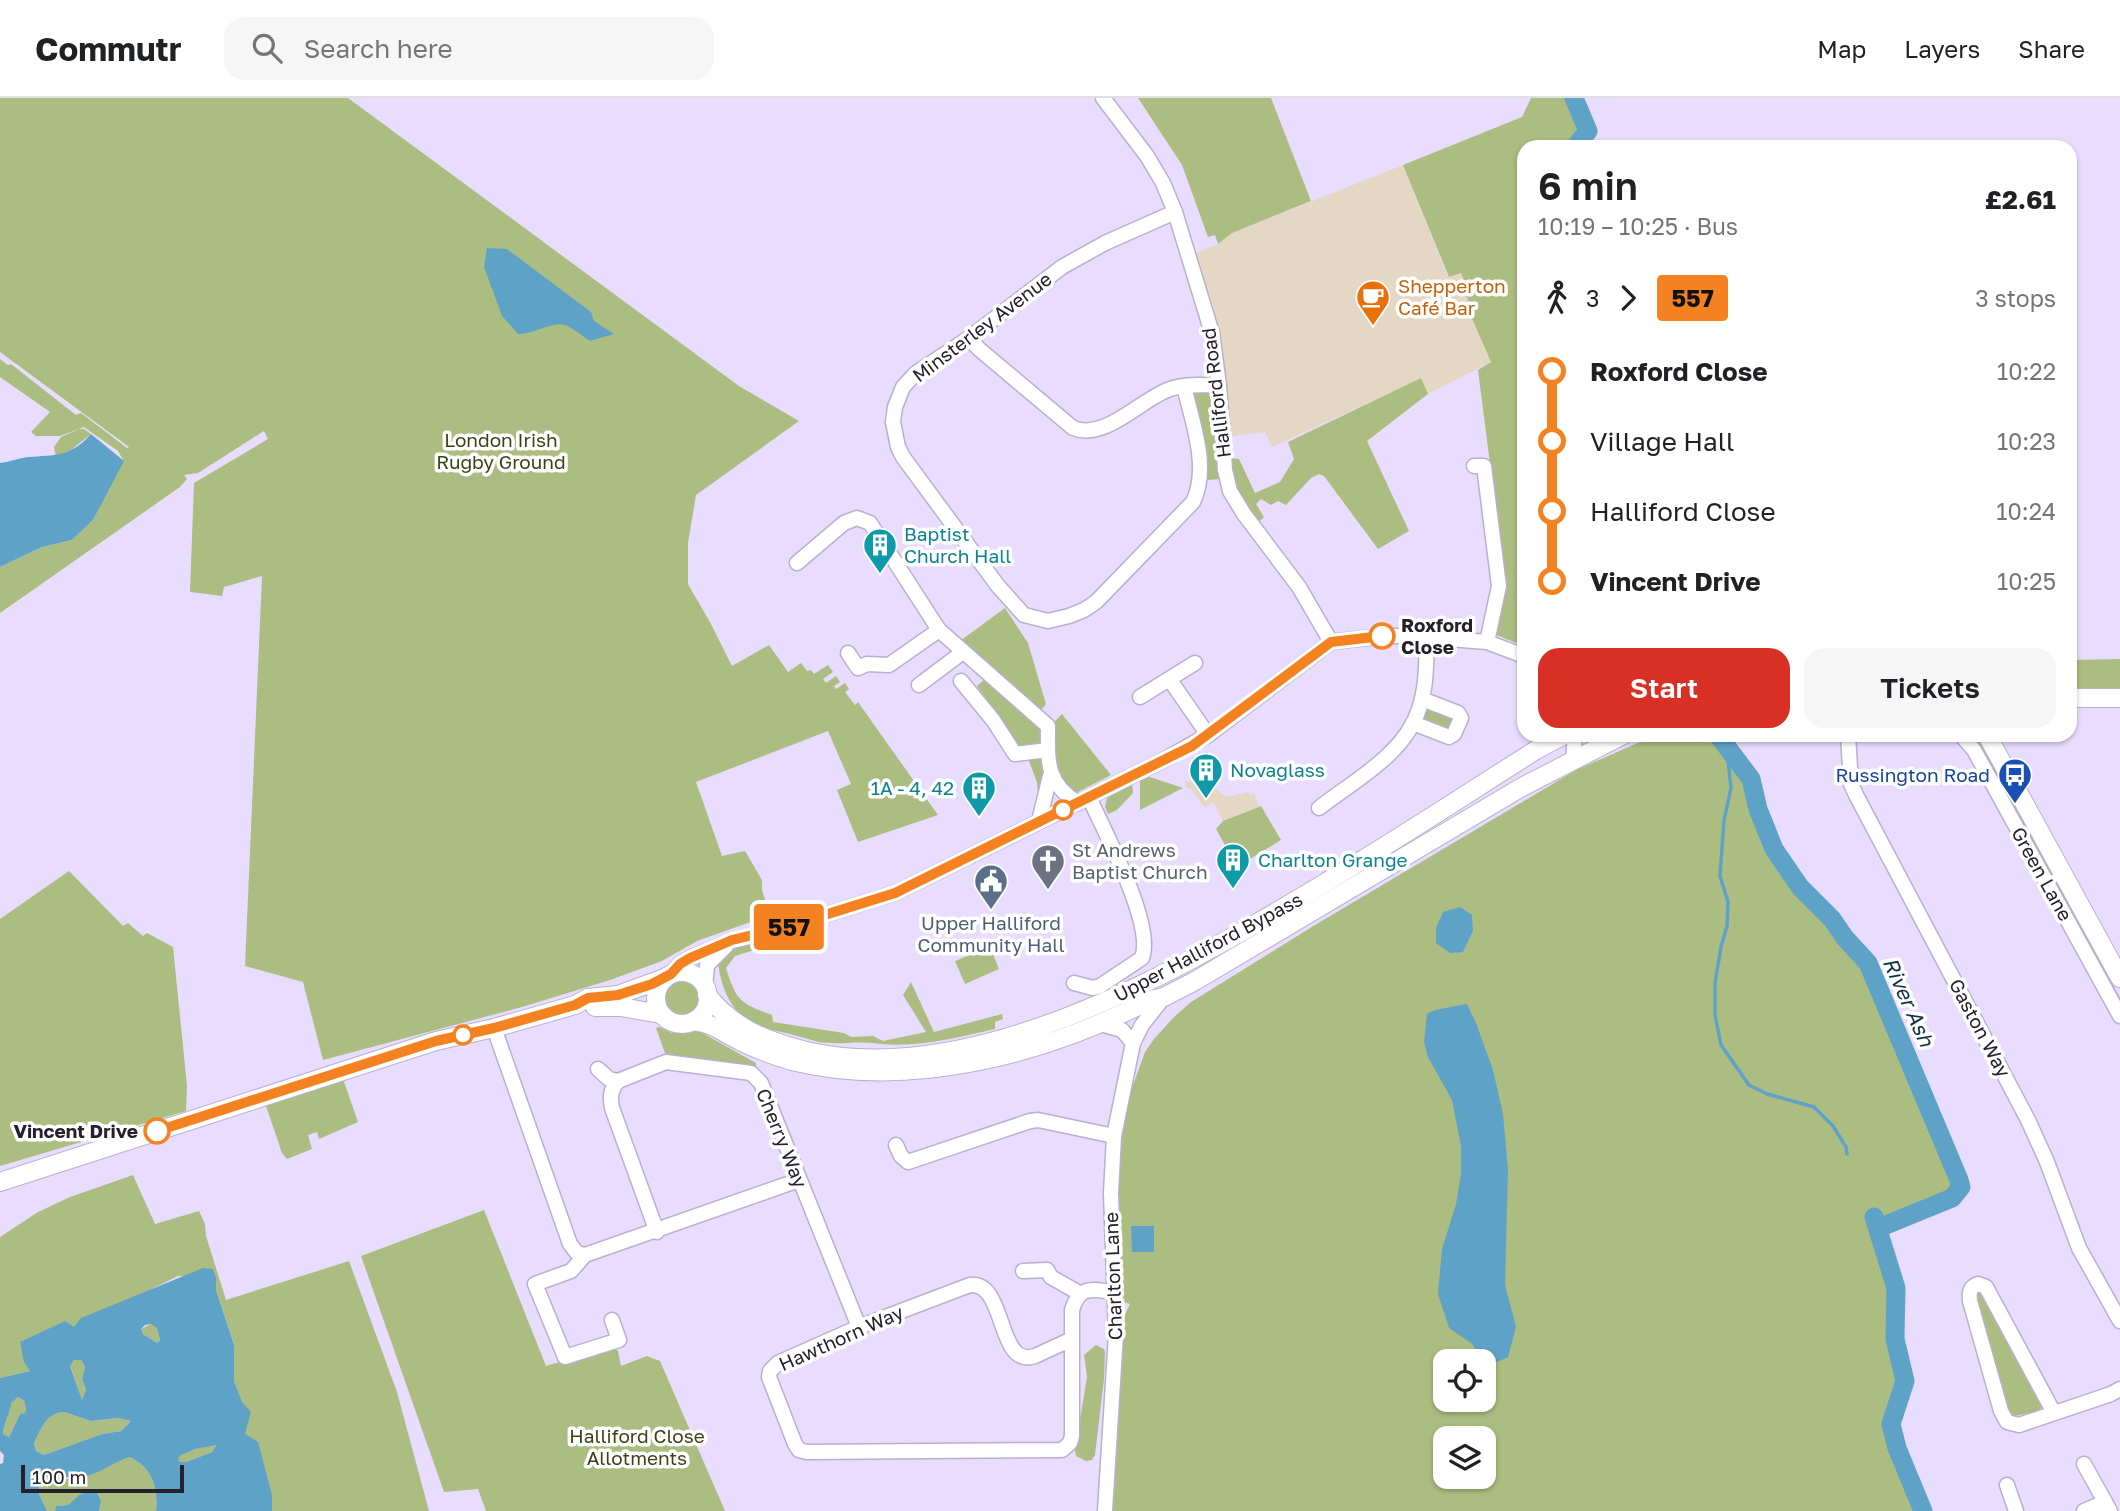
<!DOCTYPE html>
<meta charset="utf-8">
<style>
:root{--surface:#fff;--page:#f6f6f6;--text:#202124;--muted:#757577;--line:#e0e0e0;--accent:#d93025}
body{margin:0;font-family:"Golos Text",sans-serif;background:var(--page);color:var(--text);height:100vh;display:flex;flex-direction:column;font-size:26px;white-space:nowrap}
*{box-sizing:border-box;margin:0}
p{font-size:23px;color:var(--muted)}
.icon{flex:none;width:38px;height:38px;fill:none;stroke:currentColor;stroke-width:2;stroke-linecap:round;stroke-linejoin:round}
.map{position:relative;flex:1;overflow:hidden}
.drawer{position:absolute;left:1517px;top:42px;width:560px;height:602px;display:flex;flex-direction:column;background:var(--surface);border-radius:21px;box-shadow:0 2px 5px #0004}
.drawer>*{flex:none}
.badge{padding:0 14px;border-radius:5px;font-size:24px;line-height:46px}
.controls{position:absolute;left:1433px;top:1251px;display:grid;gap:14px}
.controls a{display:grid;place-items:center;width:63px;height:63px;border-radius:14px;background:var(--surface);box-shadow:0 2px 5px #0004;font-size:35px}
.scale{position:absolute;left:21px;bottom:18px;width:163px;box-sizing:border-box;padding-left:7px;border:4px solid #24202c;border-top:0;font-size:19px;line-height:24px;white-space:nowrap;color:#24202c;-webkit-text-stroke:5px #fff;paint-order:stroke}
.map>.badge{position:absolute;translate:-50% -50%;box-shadow:0 0 0 4px #fff}
.legs{display:flex;align-items:center;gap:10px;height:77px;padding:0 21px;font-size:23px}
.legs p{margin-inline-start:auto}
.summary{display:flex;align-items:center;justify-content:space-between;height:119px;padding:0 21px}
h1{font-size:38px;font-weight:600;line-height:52px}
.primary-button{display:flex;gap:14px;margin-top:auto;padding:14px 21px}
.primary-button a{flex:1;height:80px;border-radius:21px;background:var(--accent);color:#fff;font-size:28px;font-weight:600;line-height:80px;text-align:center}
.primary-button a+a{background:var(--page);color:var(--text)}
ul{padding:0 21px;list-style:none}
li{display:flex;align-items:center;gap:24px;height:70px;font-size:26px}
li i{display:grid;place-items:center;width:10px;height:100%;margin:0 9px;background:currentColor}
li i::after{content:'';width:18px;height:18px;margin:-9px;border:5px solid;border-radius:50%;background:var(--surface)}
li p{margin-inline-start:auto}
li:first-child i{background:linear-gradient(#0000 50%,currentColor 0)}
li:last-child i{background:linear-gradient(currentColor 50%,#0000 0)}
header{display:flex;align-items:center;gap:42px;box-sizing:border-box;height:98px;padding:0 35px;background:var(--surface);border-bottom:2px solid var(--line)}
header strong{font-size:33px}
nav{display:flex;gap:38px;margin-inline-start:auto;font-size:24px}
.search{width:490px;height:63px;background:var(--page);display:flex;align-items:center;gap:18px;box-sizing:border-box;padding:0 24px;border-radius:21px;color:var(--muted);font-size:26px}
.map>svg:first-child{display:block}
</style>
<header>
<strong>Commutr</strong>
<div class="search"><svg class="icon" aria-label="search" viewBox="0 0 24 24"><circle cx="10" cy="10" r="6"/><path d="M15 15l6 6"/></svg>Search here</div>
<nav><a>Map</a><a>Layers</a><a>Share</a></nav>
</header>
<div class="map">
<svg width="2120" height="1413" viewBox="0 0 2120 1413">
<rect width="100%" height="100%" fill="#e8ddfe"/>
<g fill="#e4d8c4">
<polygon points="1403,67 1448,179 1460,174 1468,194 1466,207 1491,264 1428,296 1420,281 1272,349 1265,334 1224,339 1219,287 1189,158 1218,146 1232,135"/>
<polygon points="1186,683 1215,690 1224,698 1231,698 1248,694 1250,697 1254,695 1259,708 1223,723 1213,704 1204,709 1191,691 1185,689"/>
</g>
<g fill="#acbd81" fill-rule="evenodd">
<polygon points="0,0 348,0 739,288 799,323 696,397 688,445 688,486 711,526 732,568 769,547 788,574 801,565 807,573 811,572 814,576 828,567 833,574 823,581 826,585 836,578 840,584 834,588 836,591 845,585 849,591 845,594 855,607 858,604 938,717 858,744 837,692 851,686 828,633 696,684 722,758 745,753 762,782 762,792 770,817 697,843 662,863 610,882 522,909 323,962 303,884 245,868 262,478 224,489 222,498 190,494 194,385 268,341 264,333 198,375 184,377 187,381 180,389 0,515 0,469 42,449 72,442 93,422 123,362 118,353 84,329 60,338 36,338 31,334 50,314 0,279 0,261 8,267 11,266 76,317 81,315 127,350 129,349 0,254"/>
<polygon points="1138,0 1271,0 1311,103 1232,135 1218,146 1215,137 1208,139 1182,67"/>
<polygon points="1531,0 1574,0 1588,33 1575,49 1524,49 1524,548 1494,536 1505,483 1478,272 1491,264 1466,207 1468,202 1465,195 1468,193 1461,175 1449,179 1403,67 1522,19"/>
<polygon points="1421,280 1428,296 1367,343 1409,433 1378,451 1324,378 1319,376 1311,380 1286,407 1278,403 1271,407 1261,401 1256,406 1264,419 1257,426 1231,382 1230,360 1239,361 1255,395 1280,384 1294,361 1288,344"/>
<polygon points="1211,291 1220,381 1207,382 1191,292"/>
<polygon points="79,331 84,331 91,336 71,352 56,359 54,349 61,339"/>
<polygon points="1005,510 1028,545 1046,606 1041,612 972,557 960,543"/>
<polygon points="2120,561 2120,590 2070,591 2070,562"/>
<polygon points="986,580 1036,623 1043,633 1044,644 1026,652 1021,651 977,588"/>
<polygon points="1422,601 1458,615 1454,636 1413,625"/>
<polygon points="1062,616 1111,677 1074,696 1057,681 1052,633 1054,624"/>
<path d="M1656,637H1718L1751,681L1758,711L1774,751L1800,789L1832,821L1845,840L1868,865L1959,1082L1961,1089L1958,1094L1886,1122L1877,1128L1881,1145L1890,1164L1896,1190L1895,1241L1905,1283L1903,1293L1894,1301L1886,1326L1899,1368L1907,1376L1923,1413H1105L1116,1236L1130,1206L1121,1203L1118,1050L1128,1001L1145,954L1154,941L1174,919L1191,904L1315,827L1576,672ZM1446,1264H1484V1302H1446ZM1446,1340H1484V1379H1446Z"/>
<polygon points="1968,637 1976,637 2120,900 2120,910"/>
<polygon points="1027,658 1044,660 1047,671 1038,700 1037,684"/>
<polygon points="1147,678 1183,690 1140,712 1140,682"/>
<polygon points="1132,685 1133,695 1117,712 1108,716 1105,709 1107,700"/>
<polygon points="1261,708 1281,742 1237,769 1216,731 1223,723"/>
<polygon points="69,773 123,828 128,825 143,838 147,835 173,849 187,988 186,1013 0,1068 0,821"/>
<path d="M759,842L761,850L735,858L726,870C737,904 740,905 772,917L773,924L844,935L851,939L873,938L883,943L926,934L903,897L911,884L934,934L1002,916L1003,921L995,924V931C955,940 913,951 873,945C855,943 837,947 819,944C807,941 795,937 782,934C772,932 762,932 752,926C729,911 720,887 718,862L731,850Z"/>
<polygon points="990,849 999,871 965,886 955,863"/>
<circle cx="682" cy="900" r="21"/>
<polygon points="659,929 672,935 699,933 756,965 756,973 666,958 656,930"/>
<polygon points="342,978 358,1024 319,1041 317,1034 308,1037 312,1051 287,1061 282,1055 265,1005"/>
<polygon points="133,1077 155,1126 199,1113 205,1126 206,1138 226,1202 349,1163 397,1294 429,1413 272,1413 272,1397 245,1336 242,1305 234,1283 234,1247 216,1192 216,1180 178,1178 74,1229 30,1273 0,1280 0,1139 38,1114 70,1099"/>
<polygon points="484,1112 546,1268 613,1248 618,1253 621,1268 647,1258 660,1263 725,1413 486,1413 478,1391 444,1394 361,1158"/>
<polygon points="1981,1192 2043,1308 2039,1313 2010,1319 1973,1194"/>
<polygon points="151,1226 157,1229 160,1242 157,1245 143,1236 141,1231"/>
<polygon points="1096,1247 1104,1251 1105,1254 1104,1281 1095,1357 1092,1362 1086,1363 1076,1358 1075,1352 1087,1279 1084,1257"/>
<polygon points="74,1262 81,1262 85,1269 82,1281 86,1292 82,1303 70,1267"/>
<path d="M18,1299L24,1303L26,1312L25,1316H20L9,1339L3,1336C4,1325 10,1317 10,1305Z"/>
<path d="M64,1314L91,1323L118,1320L131,1323L121,1333L102,1336L44,1357L36,1353L34,1345C41,1331 46,1315 64,1314Z"/>
<polygon points="216,1346 212,1354 186,1364 178,1363 178,1358 195,1351"/>
<path d="M130,1359C153,1371 158,1389 156,1413H99L101,1404L79,1397L68,1407L56,1408L55,1413H47L38,1394L42,1381L52,1377L66,1381Z"/>
</g>
<g fill="#5fa2c7" fill-rule="evenodd">
<path d="M487,150L507,151L591,214L594,223L614,236L590,243C584,239 571,229 565,227C553,223 532,237 518,236L502,218L484,169Z"/>
<path d="M91,336L124,363L93,422L72,442L42,449L0,469V365C10,364 19,360 28,359C55,357 71,359 91,336Z"/>
<polygon points="1460,809 1472,817 1473,833 1463,854 1450,855 1436,845 1436,830 1443,814"/>
<polygon points="1467,906 1476,925 1493,972 1503,1016 1508,1071 1505,1187 1516,1229 1508,1259 1495,1265 1483,1261 1471,1245 1449,1230 1438,1196 1442,1151 1456,1106 1461,1076 1461,1048 1452,1002 1428,959 1424,944 1427,916 1435,912"/>
<polygon points="1131,1128 1154,1128 1154,1154 1132,1154"/>
<path d="M203,1170L213,1171L216,1180V1192L234,1247V1283L242,1304L251,1314L245,1336L258,1344L272,1397V1413H156C158,1389 153,1371 130,1359C113,1364 100,1376 82,1379C67,1382 56,1375 42,1381L38,1394L47,1413H0V1366L3,1365L4,1357L0,1353V1280L30,1273L24,1264L20,1244L65,1223L74,1229L81,1220ZM151,1226L157,1230L160,1242L157,1245L143,1236L141,1231L145,1227ZM74,1262H81L85,1269L82,1281L86,1292L82,1302L70,1268ZM18,1299L24,1303L26,1311L25,1315L20,1316L9,1339L3,1336C4,1324 10,1317 11,1305ZM64,1314L91,1323L118,1320L131,1323L121,1333L102,1336L44,1357L36,1353L34,1345C41,1331 46,1315 64,1314ZM216,1347L212,1354L186,1364L178,1363L179,1358L195,1351Z"/>
<polygon points="91,1393 97,1395 101,1404 99,1413 55,1413 56,1408 68,1407 79,1397"/>
</g>
<g fill="none" stroke-linecap="round" stroke-linejoin="round">
<polyline stroke="#5fa2c7" stroke-width="3.5" points="1716,637 1728,662 1731,690 1724,722 1720,778 1728,804 1727,828 1721,849 1715,885 1715,917 1721,947 1749,987 1767,996 1814,1009 1833,1028 1846,1049 1847,1056"/>
<g stroke="#5fa2c7" stroke-width="19">
<polyline points="1574,0 1588,33 1575,49"/>
<polyline points="1718,637 1751,681 1758,711 1774,751 1800,789 1832,821 1845,840 1868,865 1959,1082 1961,1089 1952,1100 1886,1127 1877,1128"/>
<polyline points="1874,1119 1896,1190 1895,1241 1905,1283 1891,1326 1897,1350 1923,1413"/>
</g>
<g stroke="#baafcf" stroke-width="17">
<g id="minor">
<polyline points="1103,0 1147,58 1163,85 1175,114 1212,235 1219,287 1225,372 1230,393 1244,416 1299,489 1331,544"/>
<path d="M1175,114L1105,145L1062,169L969,240L916,275L903,289L895,309L893,324L898,349L903,359L998,488L1024,517L1048,523L1069,518L1084,512L1096,504L1193,404C1210,369 1192,324 1184,288"/>
<path d="M969,240L979,251L1073,330C1105,343 1141,301 1170,291C1186,285 1203,288 1219,287"/>
<polyline points="1474,368 1484,368 1499,488 1487,544"/>
<path d="M797,465L844,425L857,420L870,425L939,532L1048,628C1048,663 1045,684 1078,705"/>
<polyline points="848,555 858,570 867,566 889,567 939,532"/>
<polyline points="1170,582 1208,637"/>
<polyline points="961,583 993,622 1015,656 1048,652"/>
<polyline points="919,587 963,554"/>
<polyline points="1140,599 1195,565"/>
<polyline points="1413,625 1449,639 1454,636 1461,620 1458,615 1422,601"/>
<polyline points="1848,637 1851,686 1856,697 2028,1022 2047,1064 2079,1150 2120,1223"/>
<polyline points="1961,637 1974,652 2120,918"/>
<polyline points="1573,661 1575,637"/>
<path d="M1319,710C1355,682 1405,656 1419,611C1427,588 1426,563 1427,540"/>
<polyline points="1039,723 1050,678"/>
<polyline points="671,876 680,866 690,860 732,843 783,830 895,795 1162,663 1208,637 1331,544 1384,538 1411,538 1487,544 1524,558"/>
<path d="M1074,885L1093,890L1100,888L1142,860C1155,827 1104,733 1089,699"/>
<polyline points="705,890 707,867 726,848"/>
<polyline points="1097,925 1122,932 1133,945"/>
<polyline points="494,930 570,1146 577,1155 585,1157 799,1082"/>
<polyline points="598,971 609,981 618,983"/>
<polyline points="896,1047 901,1058 908,1064 1030,1023 1038,1022 1114,1038"/>
<path d="M657,1134L612,1010C610,999 610,992 618,983L666,964L751,975L761,985L859,1229"/>
<polyline points="585,1157 571,1173 535,1186 565,1259 619,1242 612,1222"/>
<polyline points="1023,1173 1047,1172 1051,1179 1079,1195"/>
<path d="M1072,1241L1035,1258C996,1271 1007,1183 970,1187L859,1229L778,1265L770,1273L769,1279L795,1346L799,1352L807,1354L1062,1352L1070,1345L1072,1338V1212C1080,1186 1092,1192 1115,1194"/>
<path d="M2054,1315L1986,1189L1978,1186C1970,1189 1969,1194 1970,1203L2001,1313L2007,1324L2019,1327L2111,1296L2120,1291"/>
<polyline points="2084,1366 2110,1413"/>
<polyline points="2007,1387 2016,1413"/>
<polyline points="1105,1413 1116,1236 1111,1095 1114,1038 1133,945 1142,927 1164,899"/>
<polyline points="2084,1413 2105,1404"/>
</g>
</g>
<g stroke="#baafcf" stroke-width="20">
<g id="major">
<polyline points="2070,600 2120,600"/>
<polyline points="1987,637 2120,880"/>
<circle cx="682" cy="900" r="26"/>
<path d="M707,897C733,930 766,943 806,953C967,990 1164,881 1298,801C1378,754 1457,702 1536,652L1564,637"/>
<polyline points="595,909 621,909 661,916"/>
<path d="M694,923C713,925 725,936 742,944C758,952 775,958 792,963C909,992 1046,956 1150,902L1164,899L1195,883L1522,689L1623,637"/>
<polyline points="0,1084 436,943 494,930 575,907 588,900 618,897 665,880"/>
</g>
</g>
<use href="#minor" stroke="#fff" stroke-width="14"/>
<use href="#major" stroke="#fff" stroke-width="18"/>
</g>
<g fill="none" stroke-linecap="round" stroke-linejoin="round">
<g stroke="#fff" stroke-width="16">
<polyline id="line-1" points="157,1033 436,943 494,930 575,907 588,900 618,897 652,886 671,876 680,866 690,860 732,842 783,830 895,795 1192,648 1331,544 1382,538"/>
</g>
<use href="#line-1" stroke="#f58220" stroke-width="10"/>
</g>
<defs>
<g id="cafe-pin" transform="scale(1.75)"><path d="M0 17L-7.5 6A9.5 9.5 0 1 1 7.5 6Z" fill="#e8710a" stroke="#fff"/><path d="M-5.5-4.5H6V0H3Q3 3.5 0 3.5H-2.5Q-5.5 3.5-5.5 0ZM3-3.2v2h1.7v-2ZM-6 4.5H4V6H-6Z" fill="#fff"/></g>
<g id="building-pin" transform="scale(1.75)"><path d="M0 17L-7.5 6A9.5 9.5 0 1 1 7.5 6Z" fill="#0f9aa8" stroke="#fff"/><path d="M-4-6H4V6H1V3H-1V6H-4ZM-2.5-4.3h1.7v1.8h-1.7ZM.8-4.3h1.7v1.8H.8ZM-2.5-1h1.7V.8h-1.7ZM.8-1h1.7V.8H.8Z" fill="#fff"/></g>
<g id="bus-pin" transform="scale(1.75)"><path d="M0 17L-7.5 6A9.5 9.5 0 1 1 7.5 6Z" fill="#1a4fb4" stroke="#fff"/><path d="M-5-6H5V4H4V6H2V4H-2V6H-4V4H-5ZM-3.5-4V0h7V-4ZM-3.5 1.2v1.5H-2V1.2ZM2 1.2v1.5H3.5V1.2Z" fill="#fff"/></g>
<g id="church-pin" transform="scale(1.75)"><path d="M0 17L-7.5 6A9.5 9.5 0 1 1 7.5 6Z" fill="#6b7280" stroke="#fff"/><path d="M-1.2-6h2.4v3.5h3.3v2.4h-3.3V6h-2.4V-.1h-3.3v-2.4h3.3Z" fill="#fff"/></g>
<g id="civic-pin" transform="scale(1.75)"><path d="M0 17L-7.5 6A9.5 9.5 0 1 1 7.5 6Z" fill="#5c6f8a" stroke="#fff"/><path d="M-.6-6.5H3V-4.5H.6V-3L4-1V1h2V6H-6V1h2V-1L-.6-3ZM-1.2 2.5V6h2.4V2.5Z" fill="#fff"/></g>
</defs>
<g fill-rule="evenodd">
<use href="#cafe-pin" x="1373" y="199"/>
<use href="#building-pin" x="880" y="447"/>
<use href="#building-pin" x="1206" y="672"/>
<use href="#bus-pin" x="2015" y="677"/>
<use href="#building-pin" x="979" y="690"/>
<use href="#building-pin" x="1233" y="762"/>
<use href="#church-pin" x="1048" y="763"/>
<use href="#civic-pin" x="991" y="783"/>
</g>
<g fill="#fff" stroke="#f58220" stroke-width="3.5">
<circle cx="1382" cy="538" r="12"/>
<circle cx="1063" cy="712" r="9"/>
<circle cx="463" cy="937" r="9"/>
<circle cx="157" cy="1033" r="12"/>
</g>
<g text-anchor="middle" stroke-width="7" stroke-linejoin="round" paint-order="stroke">
<g font-size="19" fill="#c56008" stroke="#fff" text-anchor="start">
<text x="1398" y="195">Shepperton<tspan x="1398" dy="22">Café Bar</tspan></text>
</g>
<g font-size="19" fill="#24202c" stroke="#fff">
<text transform="translate(982 229) rotate(-37)" y="7">Minsterley Avenue</text>
<text transform="translate(1216 295) rotate(-97)" y="7">Halliford Road</text>
<text transform="translate(2042 776) rotate(61)" y="7">Green Lane</text>
<text transform="translate(1208 849) rotate(-28)" y="7">Upper Halliford Bypass</text>
<text transform="translate(1980 930) rotate(62)" y="7">Gaston Way</text>
<text transform="translate(782 1040) rotate(68)" y="7">Cherry Way</text>
<text transform="translate(1113 1178) rotate(-92)" y="7">Charlton Lane</text>
<text transform="translate(841 1240) rotate(-24)" y="7">Hawthorn Way</text>
</g>
<g font-size="19" fill="#394414" stroke="#fff">
<text x="501" y="349">London Irish<tspan x="501" dy="22">Rugby Ground</tspan></text>
<text x="637" y="1345">Halliford Close<tspan x="637" dy="22">Allotments</tspan></text>
</g>
<g font-size="19" fill="#0d838f" stroke="#fff" text-anchor="start">
<text x="904" y="443">Baptist<tspan x="904" dy="22">Church Hall</tspan></text>
<text x="1230" y="679">Novaglass</text>
<text x="954" y="697" text-anchor="end">1A - 4, 42</text>
<text x="1258" y="769">Charlton Grange</text>
</g>
<g font-size="19" font-weight="bold" fill="#24202c" stroke="#fff" text-anchor="start">
<text x="1401" y="534">Roxford<tspan x="1401" dy="22">Close</tspan></text>
<text x="138" y="1040" text-anchor="end">Vincent Drive</text>
</g>
<g font-size="19" fill="#164399" stroke="#fff" text-anchor="end">
<text x="1990" y="684">Russington Road</text>
</g>
<g font-size="19" fill="#5b616d" stroke="#fff" text-anchor="start">
<text x="1072" y="759">St Andrews<tspan x="1072" dy="22">Baptist Church</tspan></text>
</g>
<g font-size="19" fill="#4e5e75" stroke="#fff">
<text x="991" y="832">Upper Halliford<tspan x="991" dy="22">Community Hall</tspan></text>
</g>
<g font-size="21" font-style="italic" fill="#123141" stroke="#fff">
<text transform="translate(1908 904) rotate(66)" y="7">River Ash</text>
</g>
</g>
</svg>
<div class="controls">
<a><svg class="icon" aria-label="locate" viewBox="0 0 24 24"><circle cx="12" cy="12" r="6"/><path d="M12 2v4M12 18v4M2 12h4M18 12h4"/></svg></a>
<a><svg class="icon" aria-label="layers" viewBox="0 0 24 24"><path d="M12 4l9 5-9 5-9-5zM3 14l9 5 9-5"/></svg></a>
</div>
<div class="scale">100 m</div>
<b class="badge" style="left:789px;top:829px;background:#f58220;color:#111">557</b>
<section class="drawer">
<div class="summary"><div><h1>6 min</h1><p>10:19 – 10:25 · Bus</p></div><b>£2.61</b></div>
<div class="legs"><svg class="icon" aria-label="walk" viewBox="0 0 24 24"><circle cx="13" cy="4" r="2"/><path d="M13 8l-2 6 4 7M11 14l-3 7M7 12l3-4h3l4 4"/></svg>3<svg class="icon" aria-label="forward" viewBox="0 0 24 24"><path d="M9 5l7 7-7 7"/></svg><b class="badge" style="background:#f58220;color:#111">557</b><p>3 stops</p></div>
<ul>
<li><i style="color:#f58220"></i><b>Roxford Close</b><p>10:22</p></li>
<li><i style="color:#f58220"></i><span>Village Hall</span><p>10:23</p></li>
<li><i style="color:#f58220"></i><span>Halliford Close</span><p>10:24</p></li>
<li><i style="color:#f58220"></i><b>Vincent Drive</b><p>10:25</p></li>
</ul>
<div class="primary-button"><a>Start</a><a>Tickets</a></div>
</section>
</div>
